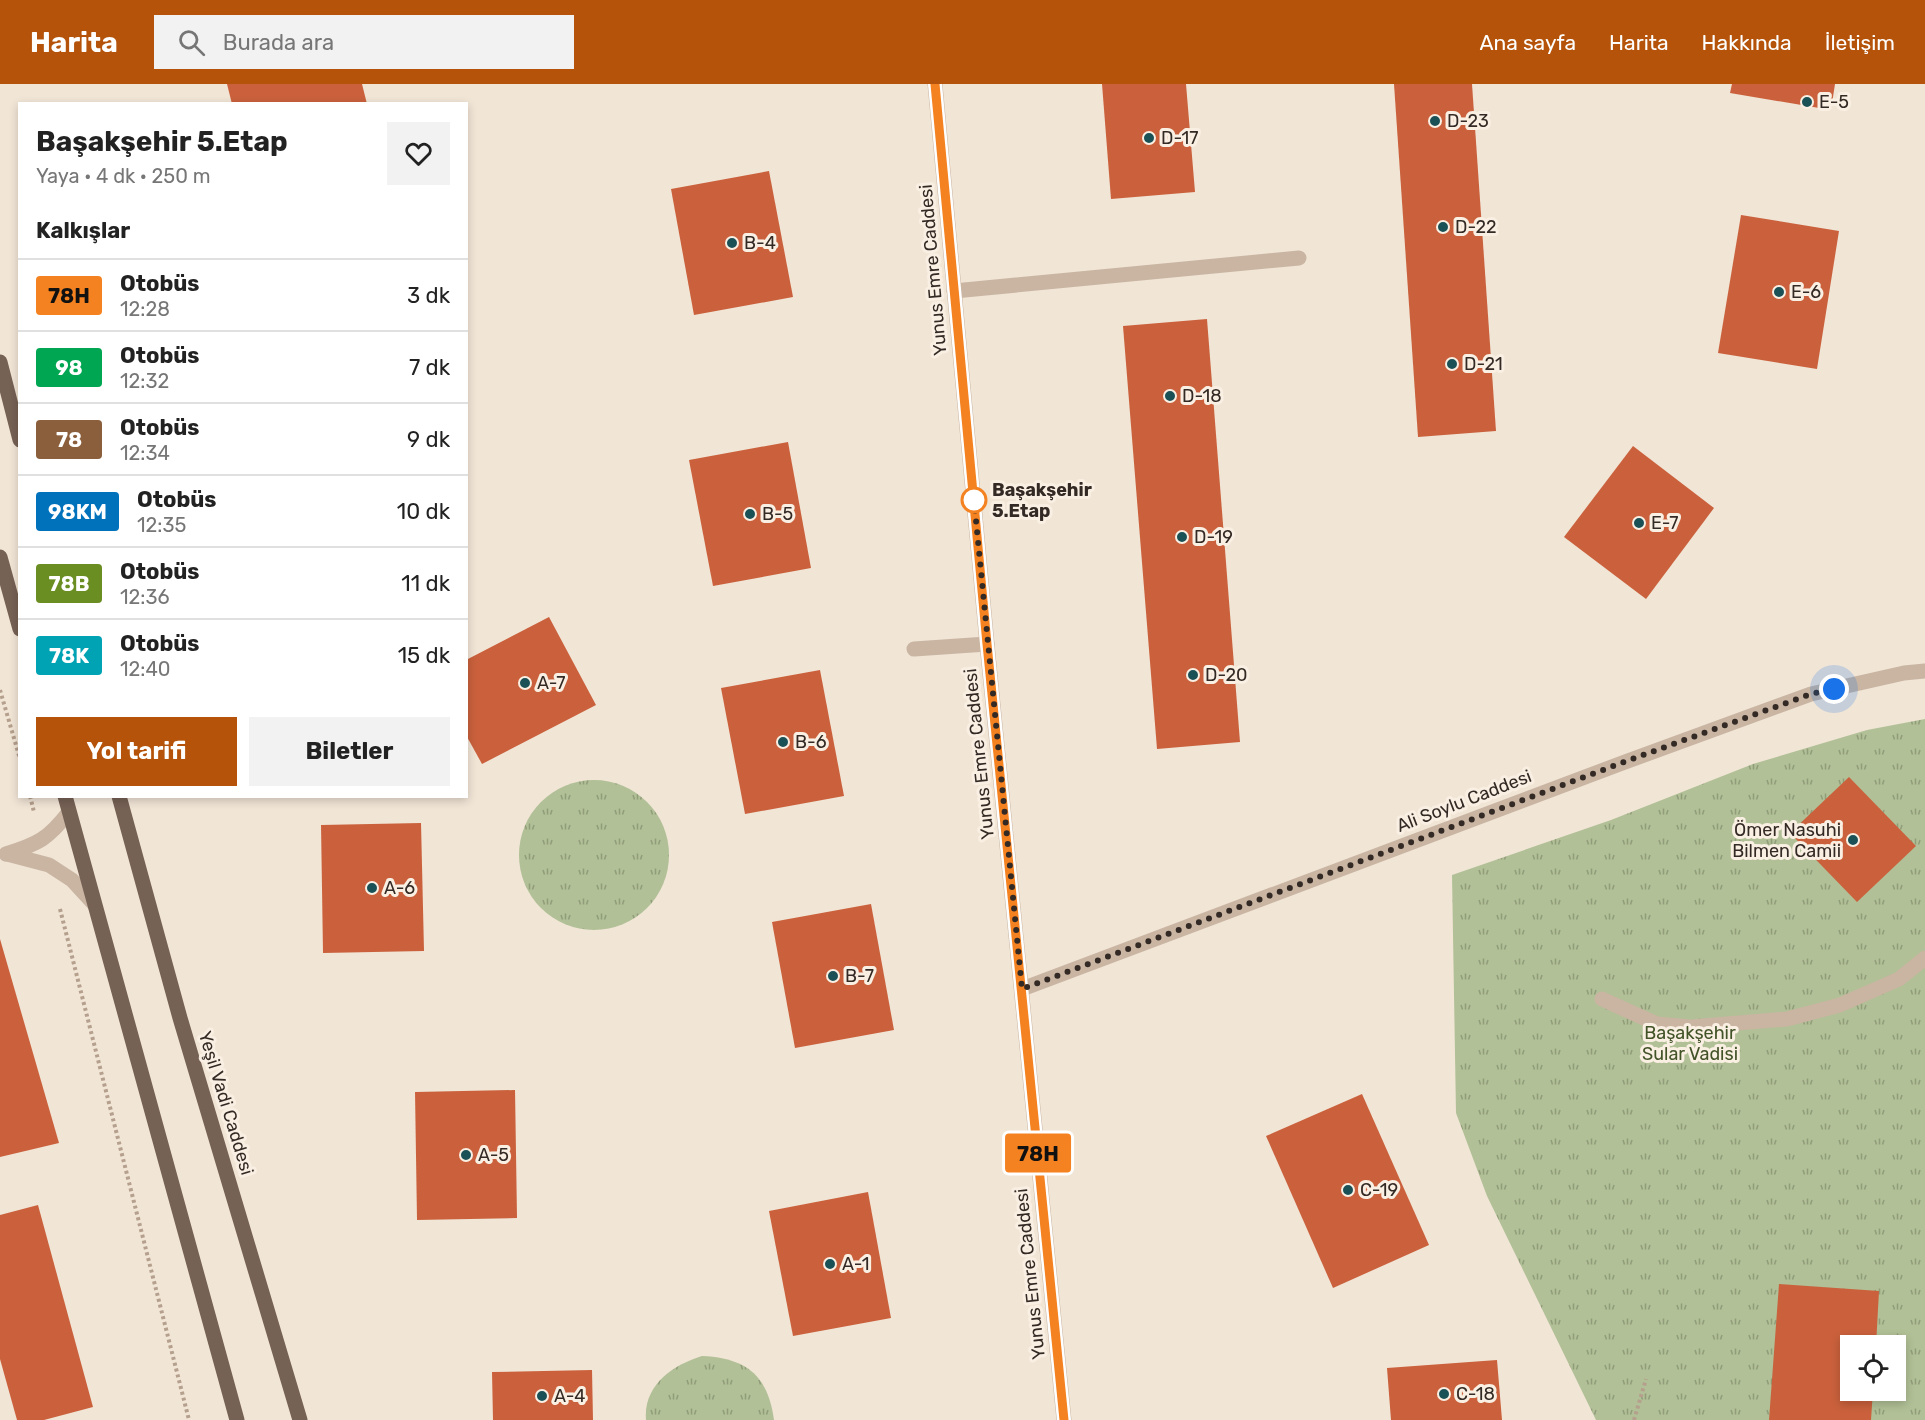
<!DOCTYPE html>
<html lang="tr">
<meta charset="utf-8">
<style>
:root{--surface:#fff;--page:#f2f2f2;--text:#222;--muted:#767676;--line:#e0e0e0;--accent:#b45309}
body{margin:0;font-family:Rubik,sans-serif;background:var(--page);color:var(--text);height:100vh;display:flex;flex-direction:column;font-size:22px;white-space:nowrap}
*{box-sizing:border-box;margin:0}
p{font-size:20px;color:var(--muted)}
.icon{flex:none;width:33px;height:33px;fill:none;stroke:currentColor;stroke-width:2;stroke-linecap:round;stroke-linejoin:round}
.map{position:relative;flex:1;overflow:hidden}
.details{position:absolute;left:18px;top:18px;width:450px;height:696px;display:flex;flex-direction:column;background:var(--surface);border-radius:0px;box-shadow:0 3px 9px #0003}
.details>*{flex:none}
.badge{padding:0 12px;border-radius:4px;font-size:21px;line-height:39px}
.tools{position:absolute;left:1840px;top:1251px;display:grid;gap:12px}
.tools a{display:grid;place-items:center;width:66px;height:66px;border-radius:0px;background:var(--surface);box-shadow:0 3px 9px #0003;font-size:30px}
.you{position:absolute;width:30px;height:30px;margin:-15px;border:4px solid #fff;border-radius:50%;background:#1a73e8;box-shadow:0 0 0 9px #1a73e833}
.map>.badge{position:absolute;translate:-50% -50%;box-shadow:0 0 0 3px #fff}
h2{padding:0 18px;font-size:22px;line-height:54px}
.round{display:grid;place-items:center;flex:none;width:63px;height:63px;border-radius:0px;background:var(--page)}
.headline{display:flex;align-items:center;justify-content:space-between;height:102px;padding:0 18px}
h1{font-size:28px;font-weight:700;line-height:45px}
.cta{display:flex;gap:12px;margin-top:auto;padding:12px 18px}
.cta a{flex:1;height:69px;border-radius:0px;background:var(--accent);color:#fff;font-size:24px;font-weight:700;line-height:69px;text-align:center}
.cta a+a{background:var(--page);color:var(--text)}
ul{padding:0;list-style:none}
li{display:flex;align-items:center;gap:18px;height:72px;padding:0 18px;border-top:2px solid var(--line)}
li div{flex:1}
li b{display:block;font-size:22px}
li em{font-style:normal}
li .badge{min-width:66px;font-weight:700;text-align:center}
header{display:flex;align-items:center;gap:36px;box-sizing:border-box;height:84px;padding:0 30px;background:var(--accent);color:#fff}
header strong{font-size:28px}
nav{display:flex;gap:33px;margin-inline-start:auto;font-size:21px}
.search{width:420px;height:54px;background:var(--page);display:flex;align-items:center;gap:15px;box-sizing:border-box;padding:0 21px;border-radius:0px;color:var(--muted);font-size:22px}
.map>svg:first-child{display:block}
</style>
<header>
<strong>Harita</strong>
<div class="search"><svg class="icon" aria-label="search" viewBox="0 0 24 24"><circle cx="10" cy="10" r="6"/><path d="M15 15l6 6"/></svg>Burada ara</div>
<nav><a>Ana sayfa</a><a>Harita</a><a>Hakkında</a><a>İletişim</a></nav>
</header>
<div class="map">
<svg width="1925" height="1336" viewBox="0 0 1925 1336">
<defs>
<pattern id="grass-tufts" width="24" height="20" patternUnits="userSpaceOnUse" patternTransform="scale(1.5)"><rect width="24" height="20" fill="#b1c096"/><path d="M3 7l-1-3M5 7V3M7 7l1-3M15 17l-1-3M17 17v-4M19 17l1-3" fill="none" stroke="#919c7a"/></pattern>
</defs>
<rect width="100%" height="100%" fill="#f1e5d6"/>
<g fill="url(#grass-tufts)" fill-rule="evenodd">
<path d="M1925,635V1336H1596L1487,1112L1456,1029L1452,791L1611,736L1753,680L1867,646ZM1851,1262H1896V1306H1851Z"/>
<circle cx="594" cy="771" r="75"/>
<path d="M702,1272C746,1274 768,1291 774,1336H646C643,1301 673,1281 702,1272Z"/>
</g>
<g fill="#ca613c">
<polygon points="227,0 362,0 367,20 232,20"/>
<polygon points="1102,0 1186,0 1195,108 1111,115"/>
<polygon points="1394,0 1472,0 1496,347 1418,353"/>
<polygon points="1732,0 1835,0 1831,26 1730,9"/>
<polygon points="769,87 793,213 694,231 671,105"/>
<polygon points="1741,131 1839,147 1817,285 1718,269"/>
<polygon points="1207,235 1240,658 1157,665 1123,242"/>
<polygon points="788,358 811,484 713,502 689,376"/>
<polygon points="1633,362 1714,424 1646,515 1564,453"/>
<polygon points="549,533 596,621 482,680 466,651 466,576"/>
<polygon points="820,586 844,712 745,730 721,604"/>
<polygon points="1849,693 1916,762 1857,818 1790,749"/>
<polygon points="421,739 424,867 323,869 321,741"/>
<polygon points="871,820 894,946 795,964 772,838"/>
<polygon points="0,855 59,1059 0,1073"/>
<polygon points="515,1006 517,1134 417,1136 415,1008"/>
<polygon points="1362,1010 1429,1161 1333,1204 1266,1052"/>
<polygon points="868,1108 891,1234 793,1252 769,1127"/>
<polygon points="38,1121 93,1323 44,1336 17,1336 0,1275 0,1131"/>
<polygon points="1779,1200 1879,1207 1876,1262 1851,1262 1851,1306 1873,1306 1871,1336 1769,1336"/>
<polygon points="1497,1276 1502,1336 1391,1336 1387,1284"/>
<polygon points="592,1286 593,1336 493,1336 492,1288"/>
</g>
<g fill="none" stroke-linecap="round" stroke-linejoin="round">
<g stroke="#b59f8d" stroke-width="4" stroke-dasharray="3 3" stroke-linecap="butt">
<polyline points="0,606 20,675"/>
<polyline points="30,712 34,728"/>
<polyline points="60,825 189,1336"/>
<polyline points="1634,1336 1646,1295"/>
</g>
<g stroke="#c9b5a2" stroke-width="15">
<polyline points="935,0 987,560 1064,1336"/>
<polyline points="954,207 1299,174"/>
<polyline points="914,565 987,560"/>
<path d="M6,770C38,760 48,755 69,728"/>
<polyline points="7,770 49,781 72,796 94,820"/>
<polyline points="1022,905 1625,678 1811,610 1904,589 1925,587"/>
<polyline points="1602,915 1657,940 1690,943 1787,935 1840,921 1899,895 1925,874"/>
</g>
<g stroke="#766155" stroke-width="15">
<polyline points="0,278 20,356"/>
<polyline points="0,473 20,545"/>
<polyline points="65,712 237,1336"/>
<polyline points="119,712 180,934 300,1336"/>
</g>
</g>
<g fill="none" stroke-linecap="round" stroke-linejoin="round">
<g stroke="#fff" stroke-width="14">
<polyline id="line" points="935,0 987,560 1064,1336"/>
</g>
<use href="#line" stroke="#f58220" stroke-width="9"/>
<polyline stroke="#342a25" stroke-width="6" stroke-dasharray="0 10.8" points="974,416 1022,905 1624,678 1811,610 1834,605"/>
</g>
<g fill="#1a5156" stroke="#f9efe2" stroke-width="2">
<circle cx="1807" cy="18" r="6"/>
<circle cx="1435" cy="37" r="6"/>
<circle cx="1149" cy="54" r="6"/>
<circle cx="1443" cy="143" r="6"/>
<circle cx="732" cy="159" r="6"/>
<circle cx="1779" cy="208" r="6"/>
<circle cx="1452" cy="280" r="6"/>
<circle cx="1170" cy="312" r="6"/>
<circle cx="750" cy="430" r="6"/>
<circle cx="1639" cy="439" r="6"/>
<circle cx="1182" cy="453" r="6"/>
<circle cx="1193" cy="591" r="6"/>
<circle cx="525" cy="599" r="6"/>
<circle cx="783" cy="658" r="6"/>
<circle cx="1853" cy="756" r="6"/>
<circle cx="372" cy="804" r="6"/>
<circle cx="833" cy="892" r="6"/>
<circle cx="466" cy="1071" r="6"/>
<circle cx="1348" cy="1106" r="6"/>
<circle cx="830" cy="1180" r="6"/>
<circle cx="1444" cy="1310" r="6"/>
<circle cx="542" cy="1312" r="6"/>
</g>
<circle fill="#fff" stroke="#f58220" stroke-width="3" cx="974" cy="416" r="12"/>
<g text-anchor="middle" stroke-width="6" stroke-linejoin="round" paint-order="stroke">
<g font-size="18" fill="#342a25" stroke="#f9efe2" text-anchor="start">
<text x="1819" y="24">E-5</text>
<text x="1447" y="43">D-23</text>
<text x="1161" y="60">D-17</text>
<text x="1455" y="149">D-22</text>
<text x="744" y="165">B-4</text>
<text x="1791" y="214">E-6</text>
<text x="1464" y="286">D-21</text>
<text x="1182" y="318">D-18</text>
<text x="762" y="436">B-5</text>
<text x="1651" y="445">E-7</text>
<text x="1194" y="459">D-19</text>
<text x="1205" y="597">D-20</text>
<text x="537" y="605">A-7</text>
<text x="795" y="664">B-6</text>
<text x="1841" y="752" text-anchor="end">Ömer Nasuhi<tspan x="1841" dy="21">Bilmen Camii</tspan></text>
<text x="384" y="810">A-6</text>
<text x="845" y="898">B-7</text>
<text x="478" y="1077">A-5</text>
<text x="1360" y="1112">C-19</text>
<text x="842" y="1186">A-1</text>
<text x="1456" y="1316">C-18</text>
<text x="554" y="1318">A-4</text>
</g>
<g font-size="18" fill="#342a25" stroke="#f9efe2">
<text transform="translate(933 186) rotate(-95)" y="6">Yunus Emre Caddesi</text>
<text transform="translate(979 670) rotate(-96)" y="6">Yunus Emre Caddesi</text>
<text transform="translate(1464 717) rotate(-21)" y="6">Ali Soylu Caddesi</text>
<text transform="translate(226 1019) rotate(73)" y="6">Yeşil Vadi Caddesi</text>
<text transform="translate(1030 1190) rotate(-96)" y="6">Yunus Emre Caddesi</text>
</g>
<g font-size="18" font-weight="bold" fill="#342a25" stroke="#f9efe2" text-anchor="start">
<text x="992" y="412">Başakşehir<tspan x="992" dy="21">5.Etap</tspan></text>
</g>
<g font-size="18" fill="#425328" stroke="#f9efe2">
<text x="1690" y="955">Başakşehir<tspan x="1690" dy="21">Sular Vadisi</tspan></text>
</g>
</g>
</svg>
<div class="tools">
<a><svg class="icon" aria-label="locate" viewBox="0 0 24 24"><circle cx="12" cy="12" r="6"/><path d="M12 2v4M12 18v4M2 12h4M18 12h4"/></svg></a>
</div>
<div class="you" style="left:1834px;top:605px"></div>
<b class="badge" style="left:1038px;top:1069px;background:#f58220;color:#111">78H</b>
<section class="details">
<div class="headline"><div><h1>Başakşehir 5.Etap</h1><p>Yaya · 4 dk · 250 m</p></div><a class="round"><svg class="icon" aria-label="heart" viewBox="0 0 24 24"><path d="M12 20l-8-8c-3-5 5-10 8-4 3-6 11-1 8 4z"/></svg></a></div>
<h2>Kalkışlar</h2>
<ul>
<li><span class="badge" style="background:#f58220;color:#111">78H</span><div><b>Otobüs</b><p>12:28</p></div><em>3 dk</em></li>
<li><span class="badge" style="background:#00a651;color:#fff">98</span><div><b>Otobüs</b><p>12:32</p></div><em>7 dk</em></li>
<li><span class="badge" style="background:#8b5e3c;color:#fff">78</span><div><b>Otobüs</b><p>12:34</p></div><em>9 dk</em></li>
<li><span class="badge" style="background:#0072bc;color:#fff">98KM</span><div><b>Otobüs</b><p>12:35</p></div><em>10 dk</em></li>
<li><span class="badge" style="background:#6b8e23;color:#fff">78B</span><div><b>Otobüs</b><p>12:36</p></div><em>11 dk</em></li>
<li><span class="badge" style="background:#00a3b4;color:#fff">78K</span><div><b>Otobüs</b><p>12:40</p></div><em>15 dk</em></li>
</ul>
<div class="cta"><a>Yol tarifi</a><a>Biletler</a></div>
</section>
</div>
